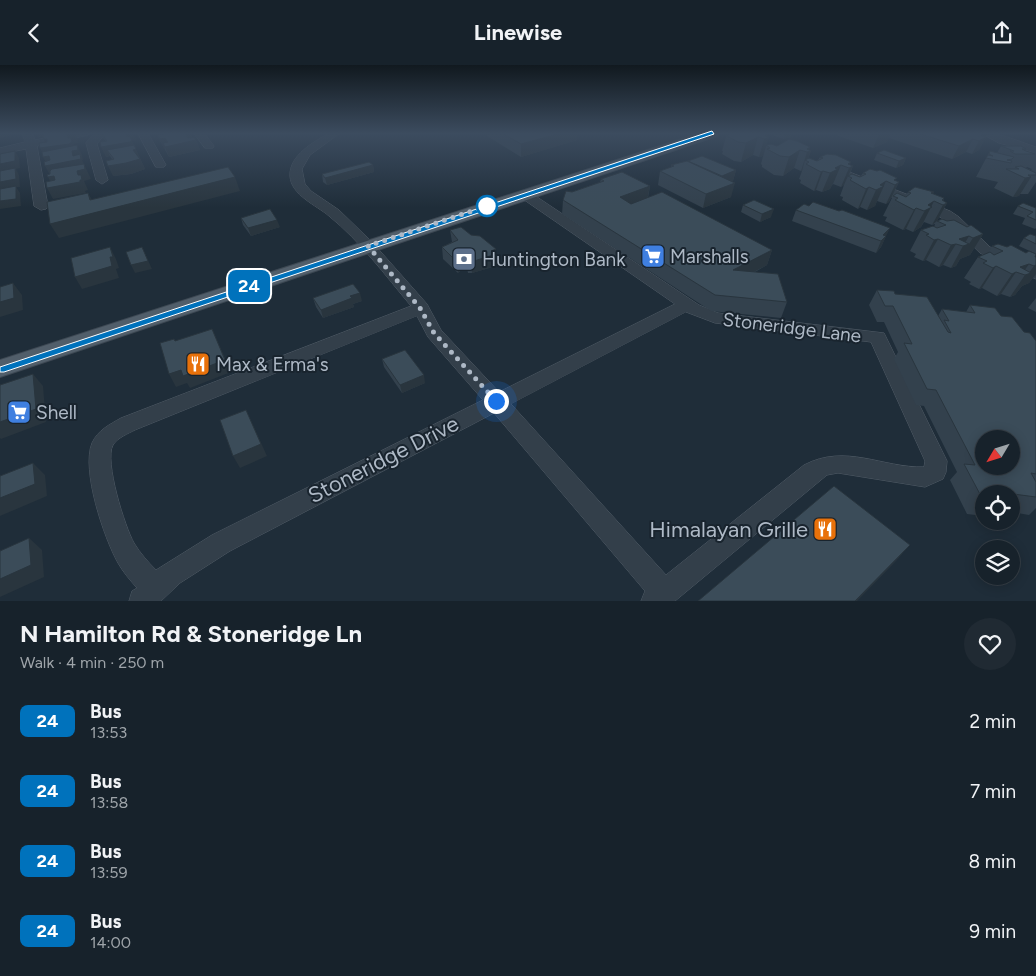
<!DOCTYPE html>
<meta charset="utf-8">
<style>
:root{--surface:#17222b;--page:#202a33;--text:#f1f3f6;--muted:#9ea4a9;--line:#363f47}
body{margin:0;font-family:Figtree,sans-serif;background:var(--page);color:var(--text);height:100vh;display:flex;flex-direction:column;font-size:19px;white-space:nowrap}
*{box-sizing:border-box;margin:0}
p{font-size:16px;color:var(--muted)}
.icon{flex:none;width:28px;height:28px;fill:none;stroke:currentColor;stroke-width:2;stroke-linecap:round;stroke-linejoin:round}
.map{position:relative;height:536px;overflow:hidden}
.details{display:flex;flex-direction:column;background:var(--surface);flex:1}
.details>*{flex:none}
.badge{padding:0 10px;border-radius:8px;font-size:18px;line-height:32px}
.needle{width:32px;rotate:232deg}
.controls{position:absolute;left:975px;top:365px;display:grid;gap:10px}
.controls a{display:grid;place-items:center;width:45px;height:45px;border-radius:50%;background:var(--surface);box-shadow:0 2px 12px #0003,0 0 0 1px var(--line);font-size:25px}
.you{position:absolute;width:25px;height:25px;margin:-12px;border:4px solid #fff;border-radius:50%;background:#1a73e8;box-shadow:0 0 0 8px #1a73e833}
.map>.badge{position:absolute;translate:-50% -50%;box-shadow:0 0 0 2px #fff}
.round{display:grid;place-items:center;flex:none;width:52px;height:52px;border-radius:26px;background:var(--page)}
.headline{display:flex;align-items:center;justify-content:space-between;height:85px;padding:0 20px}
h1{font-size:24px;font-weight:700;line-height:38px}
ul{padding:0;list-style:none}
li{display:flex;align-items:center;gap:15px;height:70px;padding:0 20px}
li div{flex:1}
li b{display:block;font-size:19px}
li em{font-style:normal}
li .badge{min-width:55px;font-weight:700;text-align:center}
header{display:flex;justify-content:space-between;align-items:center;height:65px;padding:0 20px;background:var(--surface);font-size:22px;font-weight:700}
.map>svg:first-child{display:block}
</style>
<header><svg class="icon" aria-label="back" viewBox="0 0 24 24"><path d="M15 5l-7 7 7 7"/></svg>Linewise<svg class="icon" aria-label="share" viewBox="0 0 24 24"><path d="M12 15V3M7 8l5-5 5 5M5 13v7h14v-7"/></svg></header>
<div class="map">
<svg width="1036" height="536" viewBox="0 0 1036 536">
<rect width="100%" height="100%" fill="#1f2d39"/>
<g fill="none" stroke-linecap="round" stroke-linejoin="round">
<g stroke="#515c67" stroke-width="1">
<g id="minor">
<polygon points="22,68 32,68 35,75 71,68 89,68 88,70 37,81 48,141 46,144 41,145 34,141 26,84 0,89 0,83 25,77"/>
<polygon points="96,68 103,68 104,70 97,79 108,115 102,119 96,115 86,78"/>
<polygon points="138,68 148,68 166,100 164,102 156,102"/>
<polygon points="194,68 204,68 214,81 213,83 205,83"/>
<path d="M329,68H340L310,90L302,104L305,119L311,126L339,145L373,178L427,239L441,265L499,327L675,239L520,132L518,129L524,125L528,126L699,240L718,248L884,268L947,396L946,407L943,414L925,422L838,408L827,410L675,536H641L645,526L494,348L230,486L180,518L161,536H129L132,526L137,523C130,515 123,507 118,498C104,473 81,405 92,378C98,365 109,360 121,353L411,241C385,210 360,176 329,151C316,140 291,130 290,111C289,90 314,77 329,68ZM686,247L715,258L871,277L925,396L924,402C882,403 846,378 804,400L666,510L511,339ZM417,251L428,272L483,335L212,470L156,505C148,497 140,488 134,478C125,462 104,396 113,380C117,373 129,368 135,365Z"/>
<path d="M981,68C996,66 1020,77 1036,82V88L999,78Z"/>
<polygon points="826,98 950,146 959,152 990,182 1036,203 1036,214 980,188 949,158 940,152 822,103 820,101"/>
</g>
</g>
<g stroke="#3d4853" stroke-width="2">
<polygon id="major" points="700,68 719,68 717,71 0,312 0,295"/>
</g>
<use href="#minor" fill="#333f4a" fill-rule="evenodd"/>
<use href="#major" fill="#515e6a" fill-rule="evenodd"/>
</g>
<g fill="#33414d" fill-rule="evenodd">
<polygon points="101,68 136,75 132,76 145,104 131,109 113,111 112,94 110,91 106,92 105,76"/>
<polygon points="156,68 190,68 192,72 196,75 200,85 169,92"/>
<polygon points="487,68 587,68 577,70 577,75 521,92 487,71"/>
<polygon points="727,68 769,72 763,91 759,92 753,90 741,97 734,96 722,89 723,86 722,86"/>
<polygon points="769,68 799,68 798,69 795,70 792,69 791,72 784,74 769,69"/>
<polygon points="830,68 988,68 985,72 986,72 979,85 972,89 966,87 952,94 889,73 887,77 873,83"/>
<polygon points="1017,68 1036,68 1036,70 1018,69"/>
<polygon points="766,80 809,85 811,86 808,94 817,96 818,95 820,92 853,101 849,111 860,112 863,108 899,117 889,137 886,139 877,136 875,141 867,145 860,142 858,144 842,135 843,132 840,131 844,120 841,122 833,119 832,120 830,124 822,127 816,125 814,126 800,118 801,115 799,114 802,106 801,106 794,103 783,111 774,110 762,102 762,100 761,99"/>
<path d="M1001,81L1026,84L1025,86L1033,88L1036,84V117L1028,129H1020L1019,131L1013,132L994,123L998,117L976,112L990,86L997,88ZM1027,102L1032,104L1031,105L1026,103Z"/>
<polygon points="877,88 906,93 903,100 896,103 874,95"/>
<polygon points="688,96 736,105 733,116 732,116 731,132 703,143 658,120 660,106 671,102 671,100"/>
<polygon points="373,100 374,107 327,120 323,117 322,109"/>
<polygon points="601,114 650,121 648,133 772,185 767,200 755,207 787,237 781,253 711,246 562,149 563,135 572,127 600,117"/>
<polygon points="908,127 933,129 944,133 943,136 947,138 937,156 947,156 983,169 970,190 960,194 956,201 951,203 943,200 939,202 926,195 923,196 914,192 916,189 910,186 921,165 934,162 935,159 932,160 924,157 921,162 913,167 906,164 903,165 885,156 887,152 883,151 893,131 905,132"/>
<polygon points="743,140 771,152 760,157 741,147"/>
<polygon points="1018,141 1036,143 1036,163 1035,164 1022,159 1025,153 1013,149"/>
<polygon points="796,145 886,171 881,182 876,188 792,156"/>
<polygon points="241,153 280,162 251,171 243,160"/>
<polygon points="450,165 496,196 496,201 472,208 468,208 467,203 463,203 458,208 443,194 442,182 452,177"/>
<polygon points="1036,171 1036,189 1019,181 1024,173"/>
<polygon points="992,181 1007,182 1026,188 1029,186 1036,209 1029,218 1022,221 1015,230 1010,232 1001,229 997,231 982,223 979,224 969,219 971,217 964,213 978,192 988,188"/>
<polygon points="877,225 895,229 938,251 942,244 966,247 970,240 1001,251 1036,276 1036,443 1029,450 1011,447 1011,429 984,429 984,451 967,449 950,415 957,407 924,341 916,340 894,294 898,287 884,257 877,257 869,240"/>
<polygon points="313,233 362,236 353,239 354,242 323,253 316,242"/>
<polygon points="1036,233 1036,247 1028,243"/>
<polygon points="382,294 425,318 402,328 384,302"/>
</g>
<g fill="#29353e" fill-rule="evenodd">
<polygon points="0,68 14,68 14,70 0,73"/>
<polygon points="37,68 62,68 39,72"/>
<polygon points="75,68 79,78 74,79 76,82 77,80 82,90 83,95 82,95 91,114 84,116 88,125 85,126 86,128 53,134 47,123 53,122 48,112 51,112 45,101 48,101 43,92 45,91 40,83 48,82 44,74 68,73 67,69"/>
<polygon points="125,68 133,68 136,75 132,76 145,104 131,109 113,111 108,101 126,98 107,85 110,91 106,92 101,82"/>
<path d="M156,68H190L194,76L196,75L200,85L169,92L165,82L163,78L165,83L164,84L160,74L158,70L160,75H159ZM166,74L189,77L169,81Z"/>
<polygon points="561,68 587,68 577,70 577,75 521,92 521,79"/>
<polygon points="785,68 792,68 791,72 784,74"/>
<polygon points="885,68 891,68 887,77 873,83 879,70"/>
<polygon points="987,68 988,68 985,73 986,72 979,85 972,89 979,76 981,70"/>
<polygon points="768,69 767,73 769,72 763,91 759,92 765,71"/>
<polygon points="758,72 753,90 741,97 746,78"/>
<polygon points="973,74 966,87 952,94 959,81"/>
<polygon points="810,82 809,87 811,86 807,96 805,95 802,106 801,106 807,87 807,84"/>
<polygon points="800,85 794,103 783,111 789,92"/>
<polygon points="15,86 19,93 20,103 16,104 19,110 20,122 16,122 20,128 21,141 0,144 0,99"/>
<polygon points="906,93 903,100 896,103 899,96"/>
<polygon points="851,97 849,103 853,101 848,111 844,120 841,122 849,103 848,99"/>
<polygon points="373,100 374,107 327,120 325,113"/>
<polygon points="841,100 833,119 832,120 830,124 822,127 830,108 835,103"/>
<polygon points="736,105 733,116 719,121 722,111"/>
<polygon points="823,106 816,125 814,126 821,107"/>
<polygon points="235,112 240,126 59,173 50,159 90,135 88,128 96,142"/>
<polygon points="1031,112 1019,131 1013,132 1025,113"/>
<polygon points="886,116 875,141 867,145 876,125 880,120"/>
<polygon points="899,117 889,137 886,139 895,120"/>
<polygon points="735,118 731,132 703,143 706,129"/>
<polygon points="650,121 647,135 618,147 620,132"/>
<polygon points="869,122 860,142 858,144 866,124"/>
<polygon points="934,136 921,162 913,167 928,140"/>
<polygon points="947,138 937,156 932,160 943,140"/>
<polygon points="916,143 906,164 903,165 914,145"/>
<polygon points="774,144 771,152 760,157 762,149"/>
<polygon points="277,155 280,162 251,171 248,163"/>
<polygon points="890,163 881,182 876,188 881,176 883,170"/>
<polygon points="983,169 970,190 960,194 956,201 951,203 963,181 969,179 973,173"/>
<polygon points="969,171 963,181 959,174"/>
<polygon points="938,174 926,195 923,196 934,175"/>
<polygon points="956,179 943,200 939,202 951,180"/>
<polygon points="110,182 116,194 119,203 116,204 119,213 82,224 75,212"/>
<polygon points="142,182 152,204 135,208 131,200"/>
<polygon points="496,184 496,201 472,208 471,197"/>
<polygon points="772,185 767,200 729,220 733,205"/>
<polygon points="462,191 463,203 458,208 457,197"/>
<polygon points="1029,199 1022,209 1020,202"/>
<polygon points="1036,200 1036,209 1029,218 1022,221 1015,230 1010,232 1025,210 1028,209 1034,201"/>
<polygon points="996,201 982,223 979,224 993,203"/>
<polygon points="1016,207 1001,229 997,231 1012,209"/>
<polygon points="13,218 22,230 23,245 0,252 0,237"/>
<polygon points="360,228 362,236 353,239 354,242 323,253 321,245 350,231"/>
<polygon points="212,264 231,307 190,323 187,318 176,322 169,309 181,305"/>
<polygon points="33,309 43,321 46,357 1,374 0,373 0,357"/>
<polygon points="424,310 425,318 402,328 400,320"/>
<polygon points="246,345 267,391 240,403 233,391"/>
<polygon points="33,398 45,410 47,431 0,451 0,433"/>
<polygon points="29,473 42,485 44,512 0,532 0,514"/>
<polygon points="910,480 896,496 857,536 855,536"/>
</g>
<g fill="#3b4c59" stroke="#29353e" fill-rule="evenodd">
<polygon points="45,68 74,68 67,69 68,73 71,73 72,77 69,79 40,83 39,78 47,77 47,74 44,74 43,70"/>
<polygon points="101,68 125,68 127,72 130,71 132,75 130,77 101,82 100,77 107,76"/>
<polygon points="168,68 189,68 185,68 188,73 194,72 196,75 165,82 163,78 168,77 165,73 160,74 158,70"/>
<polygon points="502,68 561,68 521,79"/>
<polygon points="727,68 765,68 768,69 765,71 769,72 765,74 758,72 746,78 738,77 727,71 730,69"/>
<polygon points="871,68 885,68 879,70"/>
<polygon points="917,68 987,68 981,70 986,72 979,76 973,74 959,81"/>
<polygon points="789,74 797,76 810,82 807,84 811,86 807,87 800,85 789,92 780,91 767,84 770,83 766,80 771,79 777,81"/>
<polygon points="77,80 78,85 72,86 73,91 80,89 81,94 45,101 44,97 50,95 49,91 43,92 42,87"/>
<polygon points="134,80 136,84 133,85 140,94 126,98 108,101 106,96 114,94 107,85"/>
<polygon points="1001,81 1021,81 1026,84 1022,84 1026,86 1035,89 1015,89 1010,86 1014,86"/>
<polygon points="884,85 906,93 899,96 877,88"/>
<polygon points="15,86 15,96 0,99 0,89"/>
<polygon points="990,86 1014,92 1012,94 1007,95 1012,96 1011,98 986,93 988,90 993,91 989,89"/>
<polygon points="827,89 836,90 851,97 848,99 853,101 849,103 841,100 835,103 838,104 830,108 823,106 821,107 806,99 809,97 805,95 809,93 817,96 823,93 820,92"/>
<polygon points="702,91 736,105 722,111 688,96"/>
<polygon points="687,96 735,118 706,129 660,106 674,101 671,100"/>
<polygon points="369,97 373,100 325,113 322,109"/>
<polygon points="84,99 85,104 77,106 78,110 81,110 82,115 80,115 80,117 47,123 46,117 55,115 54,111 48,112 47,110 50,109 50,106 52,104"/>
<polygon points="1021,101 1036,108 1036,110 1028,110 1031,112 1025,113 1006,104 1019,104 1015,102"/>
<polygon points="228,102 235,112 50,159 47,137 88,128 90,135"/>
<polygon points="15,103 16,114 0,117 0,106"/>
<polygon points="870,104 877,106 880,105 897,113 894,115 899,117 895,120 886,116 880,120 884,121 876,125 869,122 866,124 850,115 852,113 848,111 852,109 860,112 866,109 863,108"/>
<polygon points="622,107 650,121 620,132 631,139 662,127 772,185 733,205 778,209 787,237 715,230 563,135 566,126 572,127 604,116 601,114"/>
<polygon points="16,121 16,134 0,136 0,124"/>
<polygon points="915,122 934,127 931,128 944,133 942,135 947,138 943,140 934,136 928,140 932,142 924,146 916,143 914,145 895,135 898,133 893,131 897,128 906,132 911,128 908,127"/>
<polygon points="754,135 774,144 762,149 743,140"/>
<polygon points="813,137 839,146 842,145 890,163 883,170 886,171 881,176 796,145 804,139 809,141"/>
<polygon points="1023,138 1036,143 1036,155 1027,151 1033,147 1018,141"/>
<polygon points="270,144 277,155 248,163 241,153"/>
<polygon points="942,154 947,156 954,155 967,162 971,160 983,169 973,173 969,171 959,174 969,179 963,181 956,179 951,180 938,174 934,175 926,170 929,169 921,165 933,161 937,163 946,160 937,156"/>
<polygon points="461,162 471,170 480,171 496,184 491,186 496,189 471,197 467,197 468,191 462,191 457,197 442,182 458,175 450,165"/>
<polygon points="1030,169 1036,171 1036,179 1024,173"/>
<polygon points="998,179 1007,182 1011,180 1026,188 1029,186 1036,189 1035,192 1036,192 1036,200 1034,201 1029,199 1020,202 1031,208 1025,210 1016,207 1012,209 996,201 993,203 983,198 987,196 978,192 990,187 994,190 1003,186 992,181"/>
<polygon points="110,182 113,192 110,192 112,201 75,212 71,193"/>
<polygon points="142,182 148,196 131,200 126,187"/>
<polygon points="13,218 14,233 0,237 0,222"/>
<polygon points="353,219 360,228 350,231 352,233 321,245 313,233"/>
<path d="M877,225L894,226L895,229L927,232L948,267L951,268L944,255L949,256L942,244L975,248L970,240L995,243L1001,251L1012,252L1024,267L1030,268L1036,276V409L1031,408L1036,417V432L998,427L999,429H984V433H982L964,399L975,400L936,325L927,324L904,278L912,279L893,241H885ZM984,374H1011V401H984Z"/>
<polygon points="212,264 225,295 183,311 181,305 169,309 160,278 174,274 175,276"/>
<polygon points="405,285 424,310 400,320 382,294"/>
<polygon points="33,309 36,344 0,357 0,320"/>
<polygon points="246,345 261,379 233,391 220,355"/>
<polygon points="33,398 35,419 0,433 0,411"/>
<polygon points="834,421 910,480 855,536 698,536"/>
<polygon points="29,473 31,500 0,514 0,486"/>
</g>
<linearGradient id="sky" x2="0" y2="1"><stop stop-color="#11191f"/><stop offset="0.48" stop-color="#3c4c5f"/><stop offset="1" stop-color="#3c4c5f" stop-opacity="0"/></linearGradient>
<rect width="1036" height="143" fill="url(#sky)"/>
<polygon fill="#0072bc" stroke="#fff" points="712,66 714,69 4,307 0,307 0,302"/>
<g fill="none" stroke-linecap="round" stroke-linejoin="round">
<polyline stroke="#aeb9c6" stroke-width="5" stroke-dasharray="0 9" points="487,141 368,181 420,243 434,268 496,336"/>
</g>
<defs>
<g id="supermarket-square" transform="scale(1.25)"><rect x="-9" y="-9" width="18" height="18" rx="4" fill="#3f7fe0" stroke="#19242e"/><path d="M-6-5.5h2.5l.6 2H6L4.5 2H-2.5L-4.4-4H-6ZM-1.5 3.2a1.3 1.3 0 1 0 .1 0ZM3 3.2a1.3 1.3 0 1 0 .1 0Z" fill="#fff"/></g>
<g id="bank-square" transform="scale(1.25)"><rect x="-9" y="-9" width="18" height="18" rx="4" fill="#5c6f8a" stroke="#19242e"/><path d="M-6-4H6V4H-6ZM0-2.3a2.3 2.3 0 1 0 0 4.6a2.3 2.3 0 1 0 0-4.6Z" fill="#fff"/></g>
<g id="restaurant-square" transform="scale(1.25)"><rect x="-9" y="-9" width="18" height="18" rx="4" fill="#e8710a" stroke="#19242e"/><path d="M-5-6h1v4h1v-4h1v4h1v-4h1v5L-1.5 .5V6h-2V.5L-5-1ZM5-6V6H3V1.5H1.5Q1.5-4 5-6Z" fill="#fff"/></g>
</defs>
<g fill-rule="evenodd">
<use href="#supermarket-square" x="653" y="191"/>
<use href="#bank-square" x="464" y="194"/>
<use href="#restaurant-square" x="198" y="299"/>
<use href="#supermarket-square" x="19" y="347"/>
<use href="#restaurant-square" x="825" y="464"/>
</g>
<circle fill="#fff" stroke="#0072bc" stroke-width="2.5" cx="487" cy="141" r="10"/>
<g text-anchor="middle" stroke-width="4" stroke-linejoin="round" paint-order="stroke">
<g font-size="19" fill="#aeb9c6" stroke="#19242e" text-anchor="start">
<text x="670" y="198">Marshalls</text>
<text x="482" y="201">Huntington Bank</text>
<text x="216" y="306">Max &amp; Erma's</text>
<text x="36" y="354">Shell</text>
</g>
<g font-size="19" fill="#aeb9c6" stroke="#19242e">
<text transform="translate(792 262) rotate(7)" y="7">Stoneridge Lane</text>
</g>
<g font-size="22" fill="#aeb9c6" stroke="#19242e">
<text transform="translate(383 394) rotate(-27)" y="8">Stoneridge Drive</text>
</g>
<g font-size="22" fill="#aeb9c6" stroke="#19242e" text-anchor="end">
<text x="808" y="472">Himalayan Grille</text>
</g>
</g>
</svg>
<div class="controls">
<a><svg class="needle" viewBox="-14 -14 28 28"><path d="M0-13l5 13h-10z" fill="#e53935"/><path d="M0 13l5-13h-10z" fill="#9ea4a9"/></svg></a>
<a><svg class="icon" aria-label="locate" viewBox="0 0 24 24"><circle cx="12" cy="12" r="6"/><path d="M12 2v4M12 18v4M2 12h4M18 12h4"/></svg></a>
<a><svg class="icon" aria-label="layers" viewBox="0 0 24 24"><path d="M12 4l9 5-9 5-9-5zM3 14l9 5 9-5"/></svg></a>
</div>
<div class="you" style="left:496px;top:336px"></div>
<b class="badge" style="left:249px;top:221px;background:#0072bc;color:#fff">24</b>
</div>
<section class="details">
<div class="headline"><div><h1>N Hamilton Rd &amp; Stoneridge Ln</h1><p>Walk · 4 min · 250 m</p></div><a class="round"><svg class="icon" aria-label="heart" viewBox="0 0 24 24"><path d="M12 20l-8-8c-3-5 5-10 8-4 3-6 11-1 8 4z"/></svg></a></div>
<ul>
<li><span class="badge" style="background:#0072bc;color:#fff">24</span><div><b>Bus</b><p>13:53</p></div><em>2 min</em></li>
<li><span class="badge" style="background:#0072bc;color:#fff">24</span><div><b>Bus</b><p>13:58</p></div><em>7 min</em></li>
<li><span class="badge" style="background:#0072bc;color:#fff">24</span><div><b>Bus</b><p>13:59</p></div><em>8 min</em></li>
<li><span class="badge" style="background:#0072bc;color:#fff">24</span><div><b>Bus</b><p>14:00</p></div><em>9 min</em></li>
</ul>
</section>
